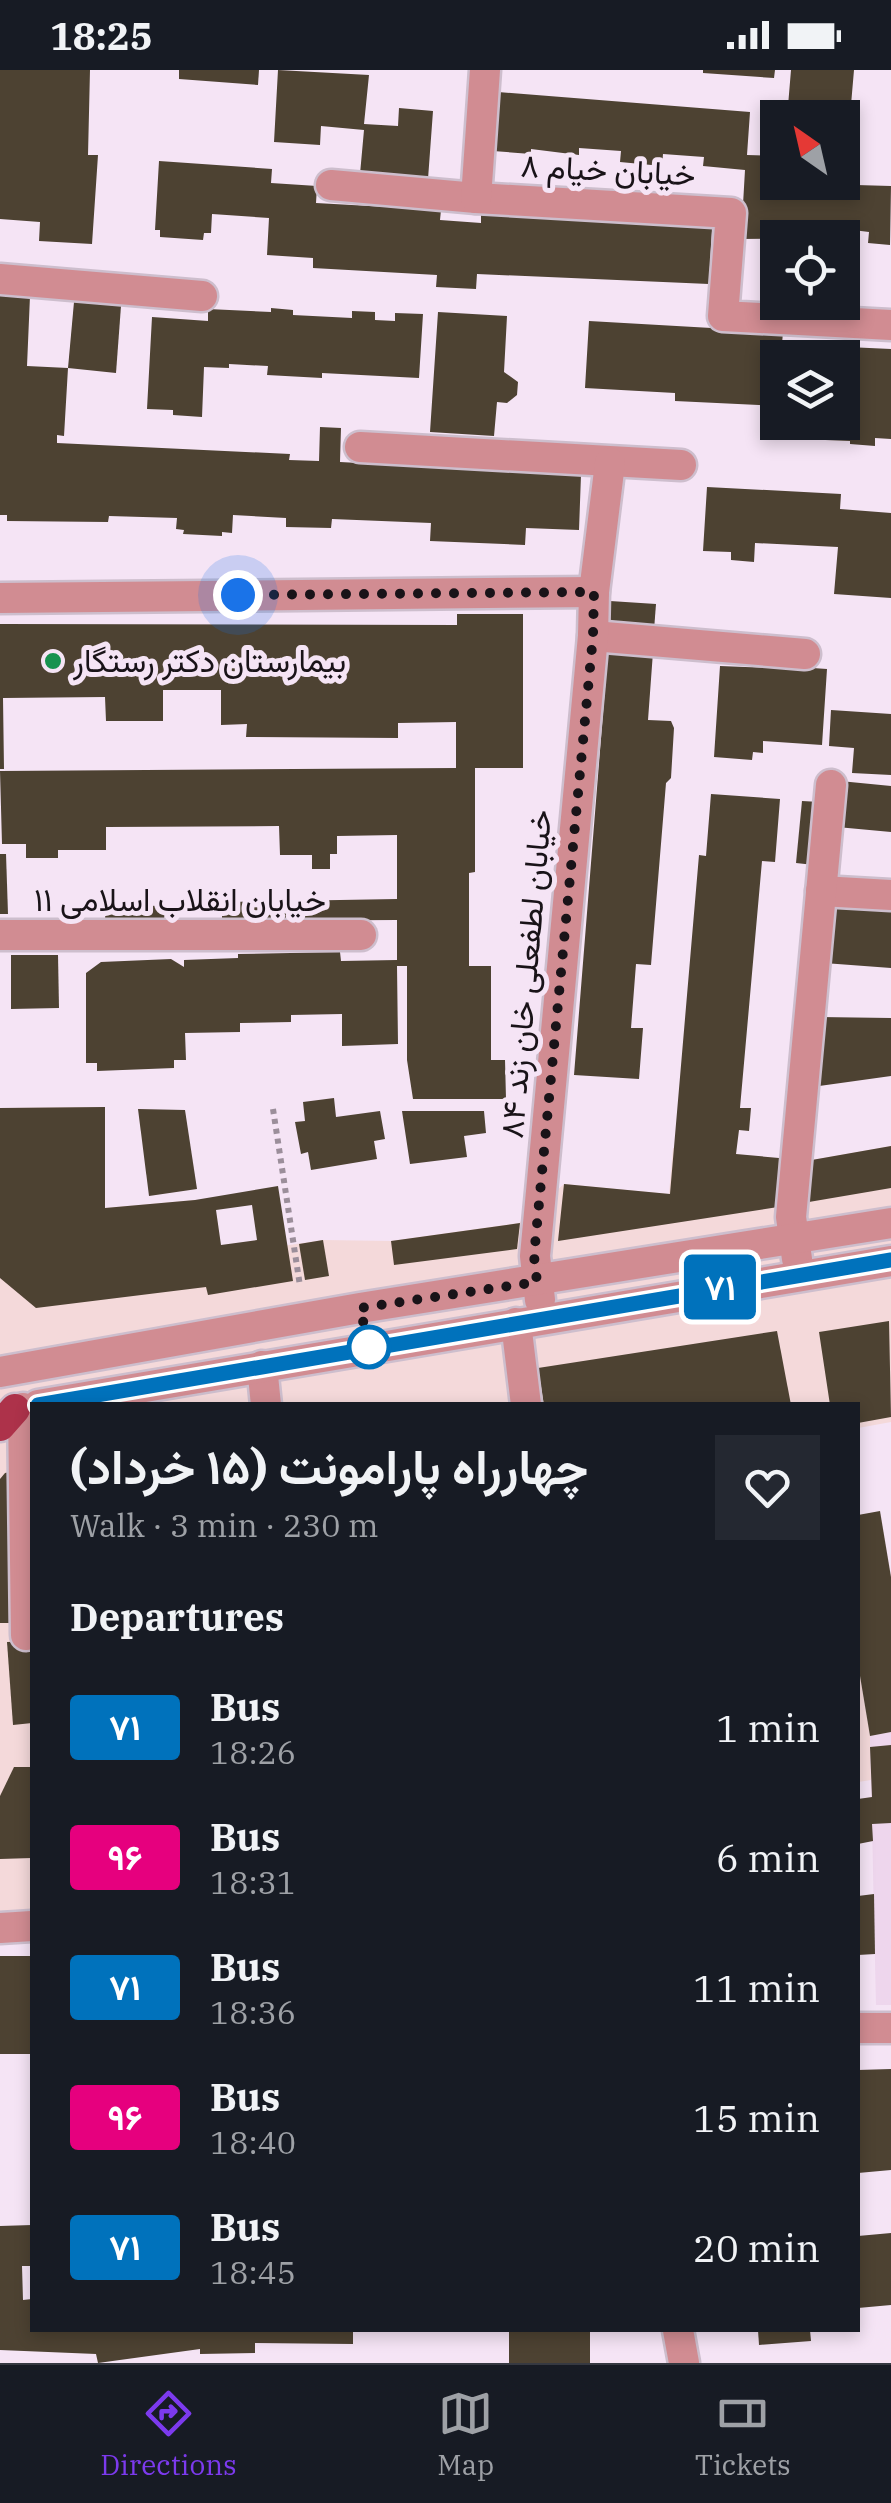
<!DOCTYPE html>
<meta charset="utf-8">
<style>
:root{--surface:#171b24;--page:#242831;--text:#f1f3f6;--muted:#9ea1a6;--line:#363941;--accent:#7c3aed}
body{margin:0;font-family:"IBM Plex Serif",Vazirmatn,serif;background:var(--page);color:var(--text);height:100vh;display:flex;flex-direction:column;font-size:38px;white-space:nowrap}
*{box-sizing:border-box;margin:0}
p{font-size:32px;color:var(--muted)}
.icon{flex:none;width:55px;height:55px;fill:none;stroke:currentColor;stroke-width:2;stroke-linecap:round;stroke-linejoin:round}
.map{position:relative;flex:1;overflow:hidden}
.details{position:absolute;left:30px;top:1332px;width:830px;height:930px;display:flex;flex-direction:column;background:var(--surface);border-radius:0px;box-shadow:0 5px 15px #0003}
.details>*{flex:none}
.badge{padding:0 20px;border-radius:8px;font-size:35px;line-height:65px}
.needle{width:65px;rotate:326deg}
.buttons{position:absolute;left:760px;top:30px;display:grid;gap:20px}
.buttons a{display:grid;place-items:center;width:100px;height:100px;border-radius:0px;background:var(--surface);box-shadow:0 5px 15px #0003;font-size:50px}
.you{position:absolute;width:50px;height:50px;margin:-25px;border:8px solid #fff;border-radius:50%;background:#1a73e8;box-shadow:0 0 0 15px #1a73e833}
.map>.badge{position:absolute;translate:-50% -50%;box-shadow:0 0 0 5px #fff}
h2{padding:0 40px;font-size:38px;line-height:90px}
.round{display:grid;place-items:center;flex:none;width:105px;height:105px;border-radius:0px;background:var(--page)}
.headline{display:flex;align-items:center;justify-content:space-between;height:170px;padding:0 40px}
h1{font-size:48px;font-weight:700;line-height:75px}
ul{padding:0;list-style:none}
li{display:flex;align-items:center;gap:30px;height:130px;padding:0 40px}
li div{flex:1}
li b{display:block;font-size:38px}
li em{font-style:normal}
li .badge{min-width:110px;font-weight:700;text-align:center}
.status{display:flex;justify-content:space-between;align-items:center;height:70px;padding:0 50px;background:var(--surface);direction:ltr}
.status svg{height:28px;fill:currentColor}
.dock{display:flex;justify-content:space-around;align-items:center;height:140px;border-top:2px solid var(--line);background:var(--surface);font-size:28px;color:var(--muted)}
.dock a{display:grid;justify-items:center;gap:5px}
.dock .active{color:var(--accent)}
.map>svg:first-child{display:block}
</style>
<div class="status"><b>18:25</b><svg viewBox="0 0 49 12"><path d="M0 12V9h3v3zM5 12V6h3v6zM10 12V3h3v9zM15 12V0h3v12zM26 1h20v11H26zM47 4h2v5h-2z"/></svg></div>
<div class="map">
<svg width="891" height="2293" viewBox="0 0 891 2293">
<rect width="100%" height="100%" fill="#f5e4f5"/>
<g fill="#f4d9da">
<polygon points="105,1037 105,1138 195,1130 203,1188 323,1170 391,1171 519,1153 564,1114 669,1124 673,1078 806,1091 891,1076 891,1352 858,1358 858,1335 32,1335 32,1864 0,1865 0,1038"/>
<polygon points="858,1594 870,1666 871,1710 858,1712"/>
</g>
<polygon fill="#eed6ed" points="891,1662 891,1935 876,1935 870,1666"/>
<g fill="#4d4232" fill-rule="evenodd">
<polygon points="0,0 90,0 88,85 98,85 92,174 39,171 40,152 0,149"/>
<polygon points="179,0 259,0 258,15 179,9"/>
<polygon points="278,0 369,5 364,54 398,56 399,38 433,41 428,109 360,104 364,60 321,56 320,75 274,72"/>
<polygon points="703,0 775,0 774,8 703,3"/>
<polygon points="791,0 854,0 849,58 842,58 842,48 787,48"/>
<polygon points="498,22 750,42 747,85 778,86 778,112 842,112 842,107 856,107 856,115 891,116 890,175 868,173 869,162 853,160 851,194 842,193 842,168 741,169 745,100 703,96 704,87 663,84 662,96 620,92 621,81 579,78 579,85 531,79 531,84 493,81"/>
<polygon points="159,91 272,99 271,113 317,116 316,133 441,140 440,150 481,153 481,145 712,158 709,214 477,204 476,219 436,217 437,205 313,198 313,188 267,185 269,148 212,144 211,163 204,163 203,170 160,167 160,160 155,160"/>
<polygon points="0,224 30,226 27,296 68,298 64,366 57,365 57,373 290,384 289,390 319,391 320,357 341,358 340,392 581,405 579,460 526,458 525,475 430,471 431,453 332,449 331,458 286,457 286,448 233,445 232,463 222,462 222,466 183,464 184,460 176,459 177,448 109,446 108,452 7,451 7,445 0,445"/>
<polygon points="74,232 121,236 116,303 68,298"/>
<polygon points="271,238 293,240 293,245 352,248 352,241 375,242 375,250 395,251 395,243 423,244 419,308 322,303 322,308 267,305 268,296 229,294 229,298 204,297 202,347 173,345 173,340 147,339 152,247 208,251 208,239 271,242"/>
<polygon points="438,242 507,246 504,302 518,312 517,325 507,333 497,332 494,366 430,362"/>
<polygon points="589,251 783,262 782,274 891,279 891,369 875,368 875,376 850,374 850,371 776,368 777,352 842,352 842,288 778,288 778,336 675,331 675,323 585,318"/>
<polygon points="707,417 841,424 840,439 891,443 891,528 834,524 838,477 755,473 754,492 731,490 731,482 703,481"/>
<polygon points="610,531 656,534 654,560 608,557"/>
<polygon points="457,544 523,544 523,698 475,698 475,802 469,803 469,896 491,896 491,990 505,990 506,1029 413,1029 407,990 407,896 397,896 398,974 342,976 342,944 291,945 291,952 240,953 240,962 185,963 186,990 174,990 174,998 97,1001 97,993 86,993 86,903 101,892 171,889 184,897 184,890 238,888 238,884 340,882 341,891 397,890 397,850 222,851 222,832 397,829 397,765 337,766 337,784 330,784 330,799 312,799 312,785 280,785 279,756 106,757 106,780 58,780 58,788 26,788 26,774 2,774 0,701 456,698 456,652 398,653 398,668 246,667 247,654 221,655 221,620 163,620 163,651 106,651 105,627 3,628 4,699 0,699 0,554 457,555"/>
<polygon points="608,581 653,582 648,650 671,651 674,658 671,708 666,713 651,895 636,894 631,958 643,958 639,1009 574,1005"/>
<polygon points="769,595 827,599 822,675 763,671 763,683 753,682 752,690 714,687 720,596 769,598"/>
<polygon points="831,640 891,644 891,705 852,703 854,678 829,676"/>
<polygon points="840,711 891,716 891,762 837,757"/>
<polygon points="711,724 780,729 775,792 762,791 740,1038 751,1038 749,1061 739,1060 736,1084 779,1088 778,1137 558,1171 564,1114 670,1124 699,785 706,786"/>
<polygon points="802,731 820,732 814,795 796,793"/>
<polygon points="0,784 6,784 8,844 0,844"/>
<polygon points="830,833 891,838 891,898 824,893"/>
<polygon points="106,835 165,836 164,851 105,850"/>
<polygon points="11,885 58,885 59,938 11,939"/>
<polygon points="819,947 891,948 891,1006 812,1017"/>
<polygon points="334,1028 336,1047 380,1041 385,1069 374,1071 377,1089 311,1100 308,1082 301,1084 295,1052 305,1051 303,1032"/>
<path d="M105,1037V1138L195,1130L278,1116L293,1211L208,1225L206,1217L36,1238L0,1208V1038ZM252,1135L257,1170L221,1175L216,1140Z"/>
<polygon points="138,1039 185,1040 197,1119 149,1126"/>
<polygon points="402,1041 484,1041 486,1063 464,1066 467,1087 410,1094"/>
<polygon points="891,1076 891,1118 803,1133 806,1091"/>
<polygon points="520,1153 517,1179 394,1195 391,1171"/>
<polygon points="323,1170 329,1206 305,1210 299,1174"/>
<polygon points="889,1251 891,1347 858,1353 858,1335 830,1335 819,1262"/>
<polygon points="777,1261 791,1335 544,1335 538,1298"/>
<polygon points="14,1401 14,1553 0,1553 0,1409 5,1403"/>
<polygon points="880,1441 891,1507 891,1662 870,1666 858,1594 858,1445"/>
<polygon points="32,1571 32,1653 13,1655 7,1572"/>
<polygon points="891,1675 891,1753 872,1754 873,1771 858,1774 858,1729 872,1727 870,1677"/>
<polygon points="14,1697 32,1697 32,1788 0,1789 0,1726"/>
<polygon points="874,1824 875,1884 858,1885 858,1826"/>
<rect x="0" y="1886" width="32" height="98"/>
<polygon points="891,1999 891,2100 858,2103 858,2000"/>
<polygon points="32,2155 32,2196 22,2196 23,2230 32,2229 32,2260 353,2260 353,2274 255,2273 255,2283 200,2284 200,2279 98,2293 96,2284 0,2280 0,2156"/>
<polygon points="891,2163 891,2235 858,2238 858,2166"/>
<rect x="509" y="2260" width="81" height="33"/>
<polygon points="758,2260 810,2260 811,2271 759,2275"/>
</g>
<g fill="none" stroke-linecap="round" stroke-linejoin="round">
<g stroke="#cdbecd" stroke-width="35">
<g id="minor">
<polyline points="331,115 476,128 731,143 723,246 891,255"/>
<polyline points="476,128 485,0"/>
<polyline points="0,209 202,226"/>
<polyline points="360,377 681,395"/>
<polyline points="0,528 594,522"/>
<polyline points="593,566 805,584"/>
<polyline points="821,821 891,825"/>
<polyline points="0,865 361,865"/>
<polyline points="797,1189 791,1147 831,715"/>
<polyline points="540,1230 535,1186 593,566 594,522 610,393"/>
<polyline points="516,1253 526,1335"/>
<polyline points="262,1296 266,1335"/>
<polyline points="0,1302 360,1238 891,1153"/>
<polyline points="38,1335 891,1191"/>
<polyline points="23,1338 26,1565"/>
<polyline points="0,1858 32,1856"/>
<polyline points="858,1958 891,1958"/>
<polyline points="678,2260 684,2293"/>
</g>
</g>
<g stroke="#cdbecd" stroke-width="35">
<polyline id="major" points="0,1356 15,1339"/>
</g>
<polyline stroke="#9b8e9a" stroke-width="6" stroke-dasharray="5 5" stroke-linecap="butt" points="273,1039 300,1216"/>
<use href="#minor" stroke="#d18c92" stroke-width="30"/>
<use href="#major" stroke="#ad324a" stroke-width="30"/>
</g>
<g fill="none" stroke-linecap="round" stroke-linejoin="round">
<g stroke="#fff" stroke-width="22">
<polyline id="line" points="38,1335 891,1190"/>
</g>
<use href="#line" stroke="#0072bc" stroke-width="15"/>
<polyline stroke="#191318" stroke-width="10" stroke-dasharray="0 18" points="238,525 594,522 593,566 534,1186 537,1212 360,1238 369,1277"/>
</g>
<circle fill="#17924f" stroke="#f5e4f5" stroke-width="4" cx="53" cy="591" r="10"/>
<circle fill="#fff" stroke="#0072bc" stroke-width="5" cx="369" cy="1277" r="20"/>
<g text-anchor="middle" stroke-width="10" stroke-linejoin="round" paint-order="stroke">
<g font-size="32" fill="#191318" stroke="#f5e4f5">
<text transform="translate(608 100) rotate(3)" y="11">خیابان خیام ۸</text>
<text x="180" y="841">خیابان انقلاب اسلامی ۱۱</text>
<text transform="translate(526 904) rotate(-85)" y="11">خیابان لطفعلی خان زند ۸۴</text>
</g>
<g font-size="32" fill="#191318" stroke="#f5e4f5" text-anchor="start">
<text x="73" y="602">بیمارستان دکتر رستگار</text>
</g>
</g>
</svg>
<div class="buttons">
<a><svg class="needle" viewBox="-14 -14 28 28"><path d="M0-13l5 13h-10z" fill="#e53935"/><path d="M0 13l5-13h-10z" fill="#9ea1a6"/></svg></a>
<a><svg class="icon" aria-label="locate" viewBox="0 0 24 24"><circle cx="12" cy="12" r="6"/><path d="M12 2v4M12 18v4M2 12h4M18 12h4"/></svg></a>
<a><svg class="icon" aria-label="layers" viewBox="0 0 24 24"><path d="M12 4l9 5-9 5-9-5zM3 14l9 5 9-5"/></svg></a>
</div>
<div class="you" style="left:238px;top:525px"></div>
<b class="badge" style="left:720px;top:1217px;background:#0072bc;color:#fff">۷۱</b>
<section class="details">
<div class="headline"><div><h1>چهارراه پارامونت (۱۵ خرداد)</h1><p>Walk · 3 min · 230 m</p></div><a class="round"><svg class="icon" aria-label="heart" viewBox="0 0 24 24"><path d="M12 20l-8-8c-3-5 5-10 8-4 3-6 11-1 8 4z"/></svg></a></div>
<h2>Departures</h2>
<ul>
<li><span class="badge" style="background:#0072bc;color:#fff">۷۱</span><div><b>Bus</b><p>18:26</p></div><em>1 min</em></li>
<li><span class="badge" style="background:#e6007e;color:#fff">۹۶</span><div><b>Bus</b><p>18:31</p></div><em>6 min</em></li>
<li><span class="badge" style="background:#0072bc;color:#fff">۷۱</span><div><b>Bus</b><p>18:36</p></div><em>11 min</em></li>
<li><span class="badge" style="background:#e6007e;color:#fff">۹۶</span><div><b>Bus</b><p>18:40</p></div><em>15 min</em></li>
<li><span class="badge" style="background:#0072bc;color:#fff">۷۱</span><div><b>Bus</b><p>18:45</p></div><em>20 min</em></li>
</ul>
</section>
</div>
<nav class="dock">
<a class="active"><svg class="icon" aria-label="directions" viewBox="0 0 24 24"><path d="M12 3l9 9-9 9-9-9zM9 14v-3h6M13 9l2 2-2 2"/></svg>Directions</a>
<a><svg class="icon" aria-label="map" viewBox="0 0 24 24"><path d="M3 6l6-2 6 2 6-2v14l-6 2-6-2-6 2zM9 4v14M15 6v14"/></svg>Map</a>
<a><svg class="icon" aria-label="tickets" viewBox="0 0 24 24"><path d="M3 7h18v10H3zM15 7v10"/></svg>Tickets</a>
</nav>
